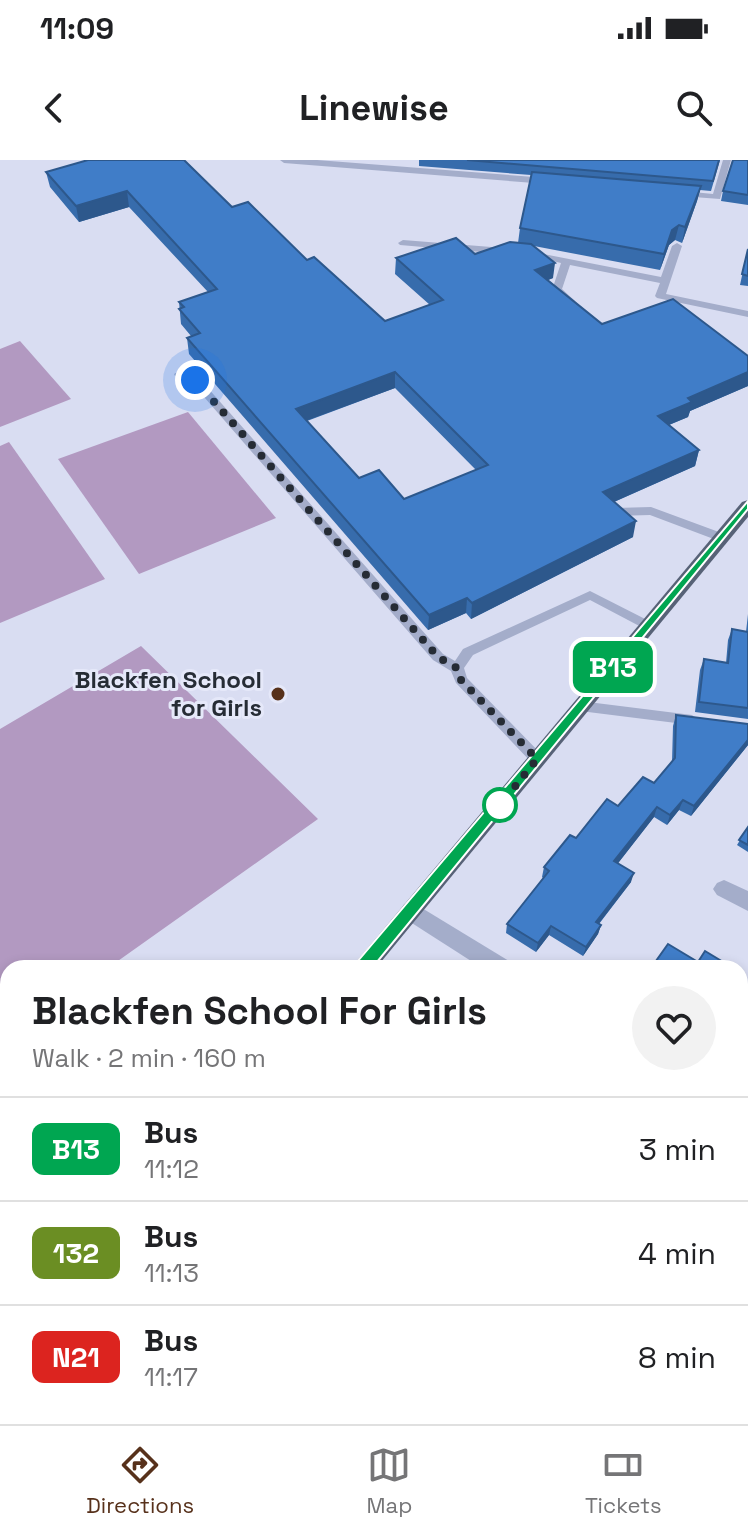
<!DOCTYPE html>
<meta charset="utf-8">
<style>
:root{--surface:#fff;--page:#f2f2f2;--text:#202124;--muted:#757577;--line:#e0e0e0;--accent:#57311b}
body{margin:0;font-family:"Space Grotesk",sans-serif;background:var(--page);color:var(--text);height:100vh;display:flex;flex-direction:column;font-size:30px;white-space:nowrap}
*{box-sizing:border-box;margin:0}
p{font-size:26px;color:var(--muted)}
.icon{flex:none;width:44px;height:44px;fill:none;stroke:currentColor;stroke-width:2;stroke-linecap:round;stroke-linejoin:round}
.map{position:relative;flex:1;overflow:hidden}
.side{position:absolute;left:0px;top:800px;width:748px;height:464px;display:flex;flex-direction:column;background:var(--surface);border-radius:24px 24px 0 0;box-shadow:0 4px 12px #0003}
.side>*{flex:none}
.badge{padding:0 16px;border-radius:12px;font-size:28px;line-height:52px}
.you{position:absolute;width:40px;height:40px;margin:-20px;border:6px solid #fff;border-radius:50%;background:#1a73e8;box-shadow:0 0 0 12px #1a73e833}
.map>.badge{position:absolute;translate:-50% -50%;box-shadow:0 0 0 4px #fff}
.round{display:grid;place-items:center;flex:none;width:84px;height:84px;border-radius:42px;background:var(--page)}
.overview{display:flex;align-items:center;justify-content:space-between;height:136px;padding:0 32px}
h1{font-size:38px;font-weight:700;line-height:60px}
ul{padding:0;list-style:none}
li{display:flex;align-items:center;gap:24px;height:104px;padding:0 32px;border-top:2px solid var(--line)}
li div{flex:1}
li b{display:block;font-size:30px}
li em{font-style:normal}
li .badge{min-width:88px;font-weight:700;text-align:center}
.status{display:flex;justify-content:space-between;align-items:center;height:56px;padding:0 40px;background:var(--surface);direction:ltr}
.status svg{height:22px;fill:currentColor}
header{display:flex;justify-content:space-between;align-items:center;height:104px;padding:0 32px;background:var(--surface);font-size:36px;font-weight:700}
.menu{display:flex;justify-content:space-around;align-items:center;height:112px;border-top:2px solid var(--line);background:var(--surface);font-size:22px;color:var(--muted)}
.menu a{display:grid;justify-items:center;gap:4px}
.menu .selected{color:var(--accent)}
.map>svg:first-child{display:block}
</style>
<div class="status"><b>11:09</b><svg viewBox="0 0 49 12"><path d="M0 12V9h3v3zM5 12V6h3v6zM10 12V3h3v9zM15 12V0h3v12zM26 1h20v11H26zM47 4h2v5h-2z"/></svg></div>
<header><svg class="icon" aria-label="back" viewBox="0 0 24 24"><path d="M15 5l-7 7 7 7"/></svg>Linewise<svg class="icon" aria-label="search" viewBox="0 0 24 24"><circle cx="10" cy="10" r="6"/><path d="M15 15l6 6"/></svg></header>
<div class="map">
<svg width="748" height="1264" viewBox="0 0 748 1264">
<rect width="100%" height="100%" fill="#d9ddf2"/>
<g fill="#b299c1">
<polygon points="20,181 71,239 0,267 0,189"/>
<polygon points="188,252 276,358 139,414 58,299"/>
<polygon points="9,282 105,419 0,463 0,286"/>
<polygon points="141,486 318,659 108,808 8,808 8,878 0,884 0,569"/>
</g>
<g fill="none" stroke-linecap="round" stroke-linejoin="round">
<g fill="#a4adca" fill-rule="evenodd">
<polygon points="280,0 317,0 547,18 551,21 547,24 284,3"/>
<polygon points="723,0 731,0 720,39 680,36 680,32 683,31 713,34"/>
<polygon points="403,80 504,88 509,91 504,94 400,85 398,83"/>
<polygon points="677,83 682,86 666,134 748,151 748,157 657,138 655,136 660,123 570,105 562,129 575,141 566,143 552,130 561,103 523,94 528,91 661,117 672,86"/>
<polygon points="179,211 199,218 443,494 455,501 463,489 590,431 653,463 655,466 653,469 645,469 590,440 473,495 464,508 467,518 542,595 544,599 542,603 532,603 456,523 451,511 433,500 191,222 175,216 174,214"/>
<polygon points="651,347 727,375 729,378 727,381 719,381 650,355 615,356 609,352 615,348"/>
<polygon points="580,541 692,555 699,560 692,565 580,551 573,546"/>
<polygon points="305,1256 345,1256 350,1264 324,1262 301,1264"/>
</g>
<g fill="#a4adca" fill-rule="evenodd">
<polygon points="724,720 748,731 748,751 717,735 713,729 717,723"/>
<polygon points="412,742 509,801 512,808 482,808 404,758 401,751 404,744"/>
<polygon points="740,949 748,953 748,978 740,974"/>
<polygon points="748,1026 748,1059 740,1062 740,1029"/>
<polygon points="595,1256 624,1256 620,1264 591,1264"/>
</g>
<g fill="#576277" fill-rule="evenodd">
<polygon points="748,340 748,357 376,808 351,808 742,342"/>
<polygon points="8,1134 8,1164 0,1167 0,1137"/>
</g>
</g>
<g fill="#376cac" fill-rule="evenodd">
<path d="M419,0H720L711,31L700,30L697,41L682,83L675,80L669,85L660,110L534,86L553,118L548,120L602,164L748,196V226L690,251L688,257L669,265L699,290L695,306L614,342L633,377L471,459L466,453L428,470L189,194L187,178L191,176L181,164L179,142L208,132L129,47L79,62L50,27L46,12L232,47L307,100L385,161L430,145L395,114L396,98L475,94L518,83L520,68L531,15L419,6ZM395,228L476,310L404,339L359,318L307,261Z"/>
<polygon points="748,0 748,45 721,41 723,31"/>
<polygon points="748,88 748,126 740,125"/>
<polygon points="748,454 748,559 695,552 700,510 704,499 726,503 728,480 732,469 746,472"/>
<polygon points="676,555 748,564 748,585 691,656 679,650 667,665 654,657 618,703 631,722 599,764 601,765 598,774 583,796 549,775 536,792 506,773 507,764 543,718 542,717 544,707 576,678 618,646 654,623 672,602 673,566"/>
<polygon points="748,667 748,692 737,685"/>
<polygon points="740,830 748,834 748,900 740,895"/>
<polygon points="748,1192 748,1264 706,1264 710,1256 740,1256 740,1205"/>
<polygon points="405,1256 519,1256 514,1264 415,1264"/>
</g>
<g fill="#2d588c">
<polygon points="701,26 697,41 682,83 685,67"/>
<polygon points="127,31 129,47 79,62 76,46"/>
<polygon points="679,65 675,80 669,85 660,110 664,94 672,70"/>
<polygon points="555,103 553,118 533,126 535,110"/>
<polygon points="748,202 748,226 690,251 688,257 654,271 658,256"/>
<polygon points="395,212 395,228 297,264 296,249"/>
<polygon points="699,290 695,306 600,348 603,332"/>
<polygon points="636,361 633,377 471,459 472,443"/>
<polygon points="467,438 466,453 428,470 429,455"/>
<polygon points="748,580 748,585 691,656 694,646"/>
<polygon points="683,640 679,650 667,665 670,655"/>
<polygon points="657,647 654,657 612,711 614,701"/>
<polygon points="634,713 631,722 593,771 596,762"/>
<polygon points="601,765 598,774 583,796 586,787"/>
<polygon points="551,766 549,775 536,792 538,783"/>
<polygon points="147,1256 153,1256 147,1264 141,1264"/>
<polygon points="259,1256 264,1256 258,1264 255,1264 254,1262"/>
</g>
<g fill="#407dc8" stroke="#2d588c" stroke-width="2" fill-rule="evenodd">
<path d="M88,0H184L232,47L248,42L307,100L314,97L385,161L443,140L396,98L456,78L475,94L510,82L531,84L555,103L535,110L602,164L673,139L748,196V212L688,238L692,242L658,256L699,290L603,332L636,361L472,443L467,438L429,455L187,178L200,173L179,149L184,147L179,142L217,129L127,31L76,46L46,12ZM395,212L488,305L404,339L379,310L359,318L296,249Z"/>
<polygon points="467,0 719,0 713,21"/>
<polygon points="733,0 748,0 748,35 723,31"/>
<polygon points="532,12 701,26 685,67 679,65 672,70 664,94 520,68"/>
<polygon points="748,89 748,116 742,114"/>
<polygon points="732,469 748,472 748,548 699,542 704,499 728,503"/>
<polygon points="676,555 748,564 748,580 694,646 683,640 670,655 657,647 614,701 634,713 596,762 601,765 586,787 551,766 538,783 507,764 549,711 544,707 570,675 576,678 607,639 618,646 643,617 654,623 675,598"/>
<polygon points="748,667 748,685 739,680"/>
<polygon points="668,784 698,802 705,791 733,808 651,808"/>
<polygon points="740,830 748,834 748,891 740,886"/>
<polygon points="748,1196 748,1264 708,1264 713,1256 740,1256 740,1210"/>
<polygon points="31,1256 36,1256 45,1264 24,1264"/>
<polygon points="65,1256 147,1256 141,1264 59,1264"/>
<polygon points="247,1256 259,1256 254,1262"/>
<polygon points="410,1256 518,1256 513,1264 420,1264"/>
</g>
<polygon fill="#00a651" stroke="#fff" stroke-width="2" points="748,341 748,349 368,813 356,813 356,803"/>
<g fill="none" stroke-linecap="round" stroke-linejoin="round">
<polyline stroke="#262c35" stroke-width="8" stroke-dasharray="0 14.4" points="195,220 438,497 457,508 461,520 537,599 500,645"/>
</g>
<circle fill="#57311b" stroke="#e5e8f9" stroke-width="3" cx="278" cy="534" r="8"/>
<circle fill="#fff" stroke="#00a651" stroke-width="4" cx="500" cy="645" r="16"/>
<g text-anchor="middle" stroke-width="6" stroke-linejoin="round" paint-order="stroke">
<g font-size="24" font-weight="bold" fill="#262c35" stroke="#e5e8f9" text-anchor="end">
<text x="262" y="528">Blackfen School<tspan x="262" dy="28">for Girls</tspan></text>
</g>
</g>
</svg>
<div class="you" style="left:195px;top:220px"></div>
<b class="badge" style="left:613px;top:507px;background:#00a651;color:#fff">B13</b>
<section class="side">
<div class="overview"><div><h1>Blackfen School For Girls</h1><p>Walk · 2 min · 160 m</p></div><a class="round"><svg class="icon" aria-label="heart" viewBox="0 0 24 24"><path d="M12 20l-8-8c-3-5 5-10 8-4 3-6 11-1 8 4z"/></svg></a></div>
<ul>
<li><span class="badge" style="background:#00a651;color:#fff">B13</span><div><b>Bus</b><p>11:12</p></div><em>3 min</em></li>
<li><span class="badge" style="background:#6b8e23;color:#fff">132</span><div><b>Bus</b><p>11:13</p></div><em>4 min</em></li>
<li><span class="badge" style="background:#dc241f;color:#fff">N21</span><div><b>Bus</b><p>11:17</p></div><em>8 min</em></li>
</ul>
</section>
</div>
<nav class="menu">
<a class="selected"><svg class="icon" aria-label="directions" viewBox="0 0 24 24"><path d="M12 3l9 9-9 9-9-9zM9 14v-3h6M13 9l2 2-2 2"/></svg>Directions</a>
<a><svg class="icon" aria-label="map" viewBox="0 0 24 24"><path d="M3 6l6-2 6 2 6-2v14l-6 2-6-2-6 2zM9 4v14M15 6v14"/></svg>Map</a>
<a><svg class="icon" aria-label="tickets" viewBox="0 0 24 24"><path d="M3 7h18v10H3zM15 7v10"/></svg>Tickets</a>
</nav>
